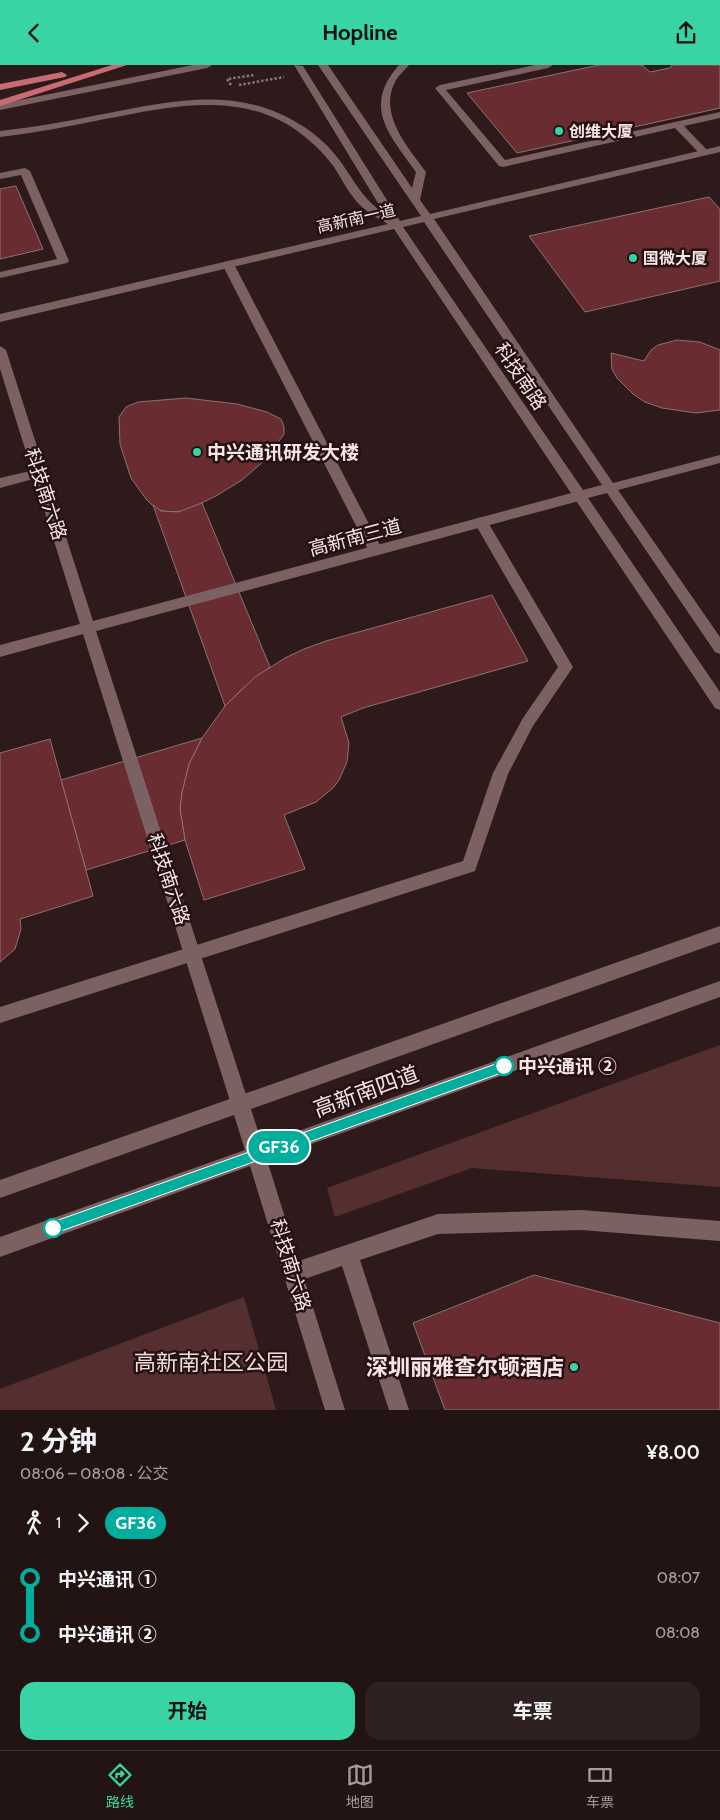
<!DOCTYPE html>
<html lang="zh">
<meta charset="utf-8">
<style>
:root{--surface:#231414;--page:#2f2122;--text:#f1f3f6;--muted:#a39ea0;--line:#403334;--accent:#39d4a5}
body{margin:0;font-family:Cabin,"Noto Sans SC",sans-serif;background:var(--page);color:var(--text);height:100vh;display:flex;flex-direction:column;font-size:19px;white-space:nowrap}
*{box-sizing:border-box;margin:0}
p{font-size:16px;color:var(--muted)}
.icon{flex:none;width:28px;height:28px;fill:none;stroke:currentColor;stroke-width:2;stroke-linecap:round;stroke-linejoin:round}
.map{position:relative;height:1345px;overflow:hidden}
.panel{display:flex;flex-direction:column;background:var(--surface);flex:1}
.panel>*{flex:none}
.badge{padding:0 10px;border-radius:16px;font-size:18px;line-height:32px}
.map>.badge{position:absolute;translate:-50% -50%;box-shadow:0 0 0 2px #fff}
.legs{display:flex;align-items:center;gap:8px;height:55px;padding:0 20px;font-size:16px}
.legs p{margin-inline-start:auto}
.head{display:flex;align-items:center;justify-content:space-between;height:85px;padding:0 20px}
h1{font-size:28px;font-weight:700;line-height:38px}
.primary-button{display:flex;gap:10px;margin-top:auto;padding:10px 20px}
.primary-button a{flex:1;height:58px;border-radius:15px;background:var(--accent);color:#111;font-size:20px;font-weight:700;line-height:58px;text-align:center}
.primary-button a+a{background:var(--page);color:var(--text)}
ul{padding:0 20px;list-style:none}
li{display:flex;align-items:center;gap:18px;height:55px;font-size:19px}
li i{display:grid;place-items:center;width:8px;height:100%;margin:0 6px;background:currentColor}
li i::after{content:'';width:12px;height:12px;margin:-6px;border:4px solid;border-radius:50%;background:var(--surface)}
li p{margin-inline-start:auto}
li:first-child i{background:linear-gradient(#0000 50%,currentColor 0)}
li:last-child i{background:linear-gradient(currentColor 50%,#0000 0)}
header{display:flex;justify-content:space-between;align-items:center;height:65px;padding:0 20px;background:var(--accent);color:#111;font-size:22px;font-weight:700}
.tabs{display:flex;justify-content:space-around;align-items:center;height:70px;border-top:1px solid var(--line);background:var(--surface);font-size:14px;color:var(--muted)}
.tabs a{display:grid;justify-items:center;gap:2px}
.tabs .on{color:var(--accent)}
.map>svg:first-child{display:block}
</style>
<header><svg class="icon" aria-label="back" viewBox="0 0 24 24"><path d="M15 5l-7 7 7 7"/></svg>Hopline<svg class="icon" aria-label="share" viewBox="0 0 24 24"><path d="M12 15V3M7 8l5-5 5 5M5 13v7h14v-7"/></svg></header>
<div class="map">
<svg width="720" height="1345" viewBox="0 0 720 1345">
<rect width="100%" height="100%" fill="#2f1a1b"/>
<g fill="#552f30">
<polygon points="720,980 720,1122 472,1103 335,1152 327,1123"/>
<polygon points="244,1232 276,1345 0,1345 0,1324"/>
</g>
<g fill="#692c30" stroke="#8c7272">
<polygon points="599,0 642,0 650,7 670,3 672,0 720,0 720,43 517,88 467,28"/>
<polygon points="16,121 43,184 0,194 0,124"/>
<polygon points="709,132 720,144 720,216 585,247 529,171"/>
<polygon points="677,275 700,277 720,285 720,345 696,348 662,343 645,337 633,329 617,313 612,304 611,288 644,296 651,285 658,280"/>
<polygon points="186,333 237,339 267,347 281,354 284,362 284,369 265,395 242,415 216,431 185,446 167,447 156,444 146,434 131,413 120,379 119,352 126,342 138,337"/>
<polygon points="202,438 270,602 241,625 225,641 153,440 161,446 178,447"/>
<polygon points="492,530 528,596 363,643 341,652 349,678 347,697 339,715 333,723 316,737 284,750 305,804 204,835 185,775 180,744 182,727 189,699 202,673 225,641 255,612 285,593 304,584 326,576"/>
<polygon points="202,673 189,699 182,727 180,744 185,775 86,805 61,715"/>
<polygon points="50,674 93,831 20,854 21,864 15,884 0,897 0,688"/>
<polygon points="534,1210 720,1258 720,1345 445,1345 413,1258"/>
</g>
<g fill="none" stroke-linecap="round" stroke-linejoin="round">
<g stroke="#877474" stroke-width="2.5" stroke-dasharray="2.5 2" stroke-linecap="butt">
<polyline points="231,20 227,14 255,10"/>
<polyline points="239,20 284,12"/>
</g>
<g fill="#7b6162" fill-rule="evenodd">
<polygon points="535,0 553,0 548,3 446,25 505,95 720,47 720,53 684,61 709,87 708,89 700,89 675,63 503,102 499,101 435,23 440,20"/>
<polygon points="25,103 30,106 69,196 67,198 0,213 0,207 57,194 21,110 0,114 0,108"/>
<polygon points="228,196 234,199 383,486 381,489 371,489 369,486 222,199"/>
<polygon points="39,404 44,405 45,408 44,411 0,423 0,413"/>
<polygon points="481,452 486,454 573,602 533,661 508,709 475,806 0,958 0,942 463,796 493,708 523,653 558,602 474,457 476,454"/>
<polygon points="581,1145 720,1156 720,1176 581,1165 438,1169 360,1195 409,1345 389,1345 342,1201 293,1218 286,1215 283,1208 286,1201 293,1198 438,1149"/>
</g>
<polygon fill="#7b6162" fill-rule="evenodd" points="0,281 6,285 93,556 579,426 584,428 585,431 584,434 579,436 96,566 249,1039 246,1045 240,1048 234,1045 231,1039 83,569 0,592 0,580 80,559 0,304"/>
<g fill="#7b6162" fill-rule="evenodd">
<polygon points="193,0 212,0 207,3 0,45 0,39"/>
<path d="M294,0L303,1L400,156L421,151L318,0H328L412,123L416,107C389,69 362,42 399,0H409C405,5 399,10 396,15C377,48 408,82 426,107L420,135L430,149L720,81V87L434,154L613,418L720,390V398L618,425L720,572V589L715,587L607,428L588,433L720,627V645L715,643L394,164L0,257V249L388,159C379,154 370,149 362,142C350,131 343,116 334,102C324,88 310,75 296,65C238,25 168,42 105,54C70,61 35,68 0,72V66C37,62 73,55 109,48C176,35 239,21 301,60C316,69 330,82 340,96C354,115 363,135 384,148ZM424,157L602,420L583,425L403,162Z"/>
<polygon points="720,861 720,877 251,1044 262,1079 720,916 720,932 267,1095 345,1345 325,1345 250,1101 0,1192 0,1172 245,1085 234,1050 0,1133 0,1115"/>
</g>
<g fill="#c86b72" fill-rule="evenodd">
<polygon points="112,0 127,0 0,41 0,35"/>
<polygon points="62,7 67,10 65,12 0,25 0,19"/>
</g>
</g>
<polygon fill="#01ad9c" stroke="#fff" points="504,996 508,997 510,1001 508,1005 504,1007 53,1169 48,1168 47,1163 48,1159 53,1157"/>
<g fill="#39d4a5" stroke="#251112" stroke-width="2">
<circle cx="559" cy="66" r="5"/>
<circle cx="633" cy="193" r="5"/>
<circle cx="197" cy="387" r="5"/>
<circle cx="574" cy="1302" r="5"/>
</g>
<g fill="#fff" stroke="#01ad9c" stroke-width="2.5">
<circle cx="504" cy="1001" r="9"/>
<circle cx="53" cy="1163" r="9"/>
</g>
<g text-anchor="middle" stroke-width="5" stroke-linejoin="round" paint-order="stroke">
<g font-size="16" font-weight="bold" fill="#f5e6e5" stroke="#251112" text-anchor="start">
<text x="569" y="72">创维大厦</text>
<text x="643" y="199">国微大厦</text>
</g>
<g font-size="16" fill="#f5e6e5" stroke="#251112">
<text transform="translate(356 153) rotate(-13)" y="6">高新南一道</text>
</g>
<g font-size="19" fill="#f5e6e5" stroke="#251112">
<text transform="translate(521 311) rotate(56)" y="7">科技南路</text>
<text transform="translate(46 429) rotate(72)" y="7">科技南六路</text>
<text transform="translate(355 472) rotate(-15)" y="7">高新南三道</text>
<text transform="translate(169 814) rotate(72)" y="7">科技南六路</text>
<text transform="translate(291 1200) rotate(73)" y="7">科技南六路</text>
</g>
<g font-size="19" font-weight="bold" fill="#f5e6e5" stroke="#251112" text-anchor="start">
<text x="207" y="394">中兴通讯研发大楼</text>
</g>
<g font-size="19" font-weight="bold" fill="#f5e6e5" stroke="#251112" text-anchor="start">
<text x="518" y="1008">中兴通讯 ②</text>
</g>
<g font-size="22" fill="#f5e6e5" stroke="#251112">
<text transform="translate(366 1026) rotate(-20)" y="8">高新南四道</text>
</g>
<g font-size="22" fill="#f0dbdb" stroke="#251112">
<text x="211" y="1305">高新南社区公园</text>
</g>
<g font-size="22" font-weight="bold" fill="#f5e6e5" stroke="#251112" text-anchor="end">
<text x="564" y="1310">深圳丽雅查尔顿酒店</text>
</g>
</g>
</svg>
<b class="badge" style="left:279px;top:1082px;background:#01ad9c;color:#fff">GF36</b>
</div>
<section class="panel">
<div class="head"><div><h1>2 分钟</h1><p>08:06 – 08:08 · 公交</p></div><b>¥8.00</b></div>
<div class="legs"><svg class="icon" aria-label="walk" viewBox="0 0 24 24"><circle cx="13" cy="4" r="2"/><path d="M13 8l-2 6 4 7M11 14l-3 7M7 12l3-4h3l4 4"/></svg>1<svg class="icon" aria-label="forward" viewBox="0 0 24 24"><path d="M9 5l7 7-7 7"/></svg><b class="badge" style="background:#01ad9c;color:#fff">GF36</b></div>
<ul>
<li><i style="color:#01ad9c"></i><b>中兴通讯 ①</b><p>08:07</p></li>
<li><i style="color:#01ad9c"></i><b>中兴通讯 ②</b><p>08:08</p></li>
</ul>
<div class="primary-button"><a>开始</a><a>车票</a></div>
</section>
<nav class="tabs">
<a class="on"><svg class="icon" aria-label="directions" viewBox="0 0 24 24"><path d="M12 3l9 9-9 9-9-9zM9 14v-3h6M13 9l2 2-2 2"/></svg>路线</a>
<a><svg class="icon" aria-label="map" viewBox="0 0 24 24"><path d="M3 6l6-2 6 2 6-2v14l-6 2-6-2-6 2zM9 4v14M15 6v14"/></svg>地图</a>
<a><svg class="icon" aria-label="tickets" viewBox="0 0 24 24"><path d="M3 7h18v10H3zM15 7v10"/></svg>车票</a>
</nav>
